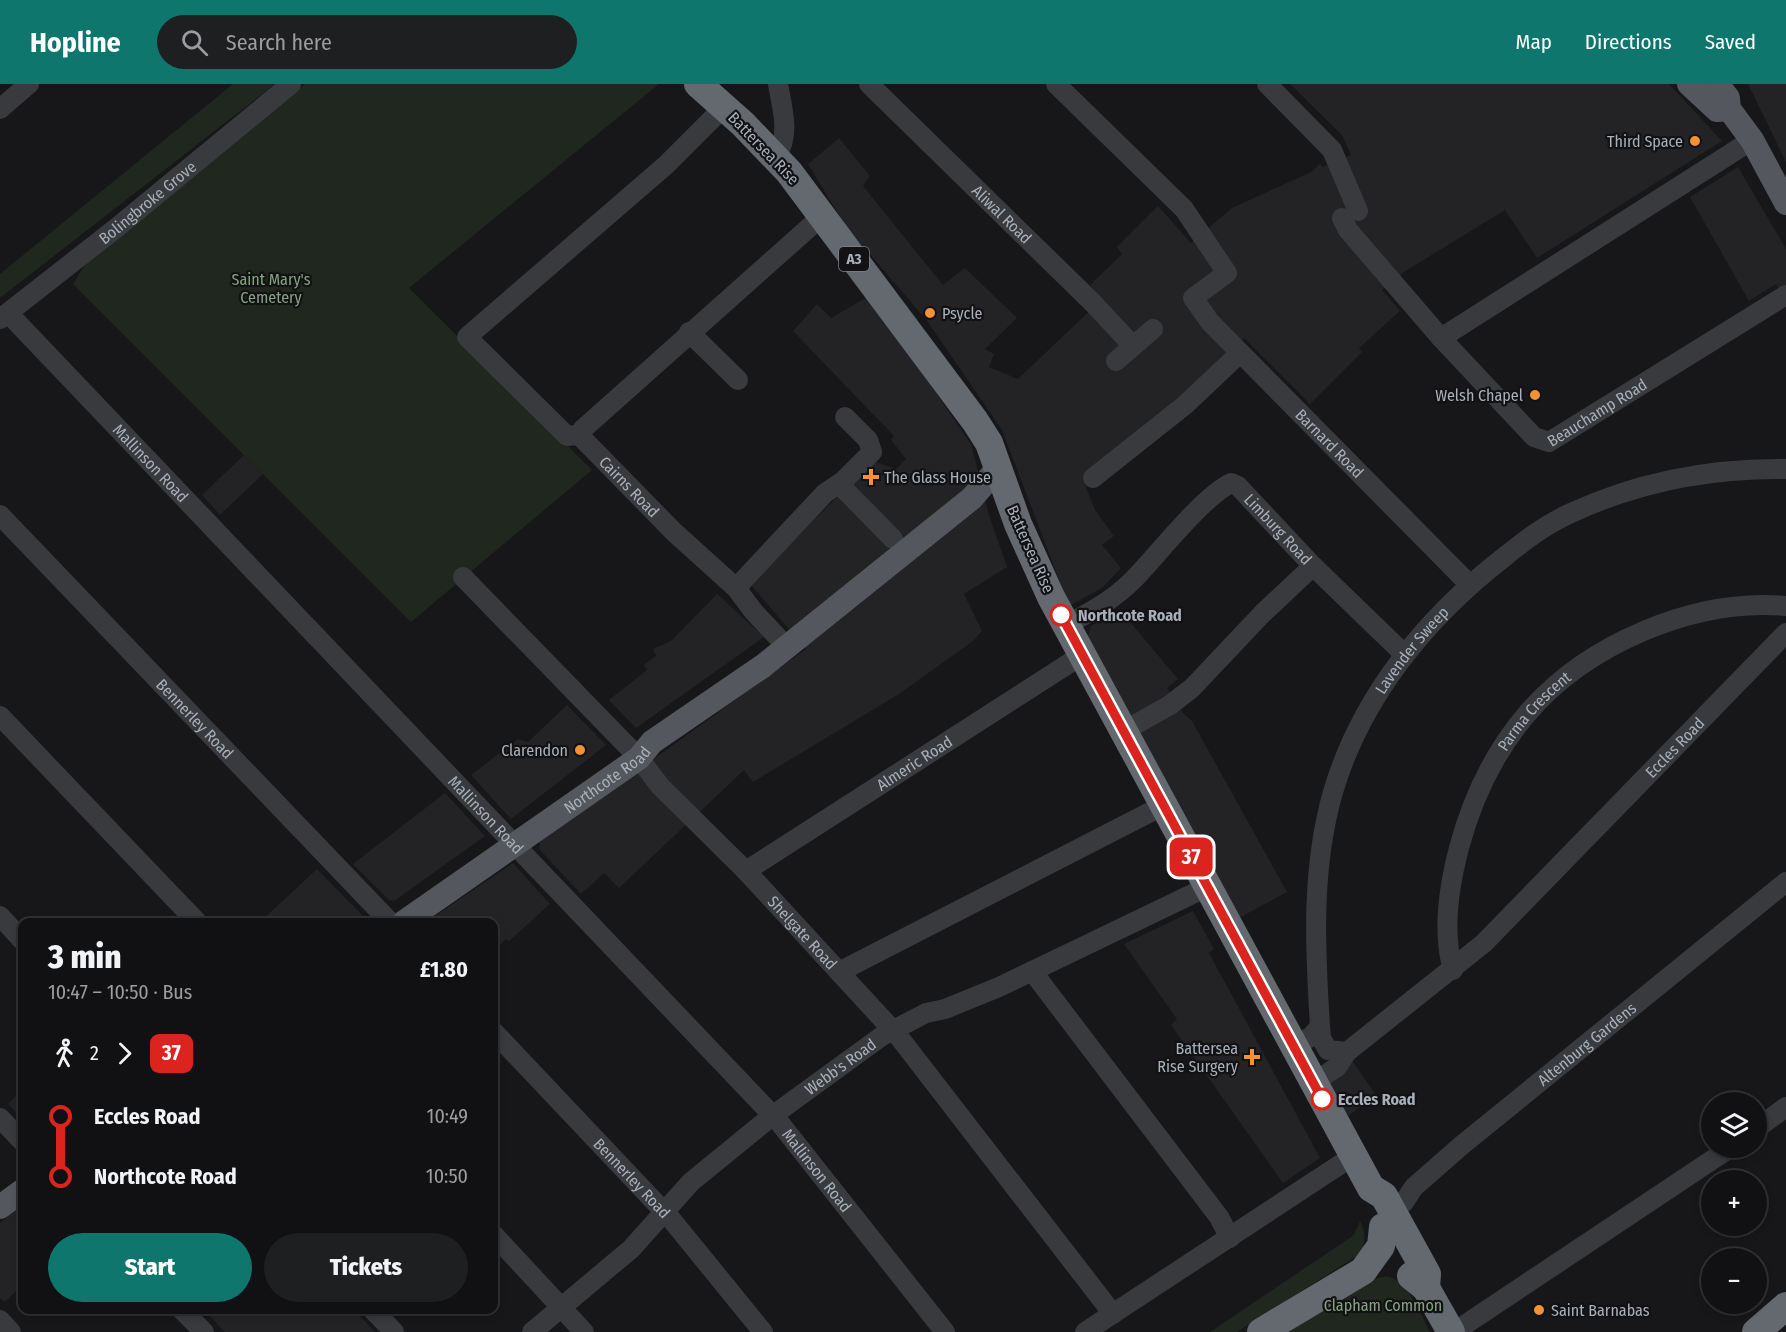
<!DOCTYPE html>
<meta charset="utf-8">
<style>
:root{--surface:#111113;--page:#1e1f21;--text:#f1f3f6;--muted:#9c9da0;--line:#303133;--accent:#0f766e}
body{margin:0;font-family:"Fira Sans Condensed",sans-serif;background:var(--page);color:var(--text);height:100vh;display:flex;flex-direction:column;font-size:22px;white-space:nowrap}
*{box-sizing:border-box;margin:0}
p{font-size:20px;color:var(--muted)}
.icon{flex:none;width:33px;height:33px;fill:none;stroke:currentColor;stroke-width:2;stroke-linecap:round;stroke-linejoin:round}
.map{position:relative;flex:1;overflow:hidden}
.side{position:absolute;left:18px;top:834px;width:480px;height:396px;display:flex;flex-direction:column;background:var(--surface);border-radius:12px;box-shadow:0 3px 9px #0003,0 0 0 2px var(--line)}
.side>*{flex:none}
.badge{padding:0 12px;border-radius:9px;font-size:21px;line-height:39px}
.tools{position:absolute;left:1701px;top:1008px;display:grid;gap:12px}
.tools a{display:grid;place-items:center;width:66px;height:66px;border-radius:50%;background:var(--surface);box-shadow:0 3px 9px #0003,0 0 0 2px var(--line);font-size:30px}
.map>.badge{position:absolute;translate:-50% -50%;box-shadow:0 0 0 3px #fff}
.legs{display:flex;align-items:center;gap:9px;height:66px;padding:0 30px;font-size:20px}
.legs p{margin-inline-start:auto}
.summary{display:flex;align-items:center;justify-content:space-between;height:102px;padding:0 30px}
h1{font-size:33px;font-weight:800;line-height:45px}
.action{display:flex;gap:12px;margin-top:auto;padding:12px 30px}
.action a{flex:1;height:69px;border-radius:36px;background:var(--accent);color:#fff;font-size:24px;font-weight:800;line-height:69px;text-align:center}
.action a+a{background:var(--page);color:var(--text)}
ul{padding:0 30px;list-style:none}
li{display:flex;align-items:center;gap:21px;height:60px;font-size:22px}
li i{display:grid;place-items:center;width:9px;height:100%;margin:0 8px;background:currentColor}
li i::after{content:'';width:15px;height:15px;margin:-8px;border:4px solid;border-radius:50%;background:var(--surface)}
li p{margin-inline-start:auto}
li:first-child i{background:linear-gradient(#0000 50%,currentColor 0)}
li:last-child i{background:linear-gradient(currentColor 50%,#0000 0)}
header{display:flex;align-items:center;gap:36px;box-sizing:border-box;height:84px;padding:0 30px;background:var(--accent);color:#fff}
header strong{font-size:28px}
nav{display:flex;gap:33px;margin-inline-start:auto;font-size:21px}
.search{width:420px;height:54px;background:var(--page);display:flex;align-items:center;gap:15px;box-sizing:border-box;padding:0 21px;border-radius:33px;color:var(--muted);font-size:22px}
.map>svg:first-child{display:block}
</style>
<header>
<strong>Hopline</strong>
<div class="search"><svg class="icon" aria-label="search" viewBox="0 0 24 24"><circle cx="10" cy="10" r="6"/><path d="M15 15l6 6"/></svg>Search here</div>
<nav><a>Map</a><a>Directions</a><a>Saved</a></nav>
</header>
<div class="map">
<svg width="1786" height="1248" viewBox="0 0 1786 1248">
<rect width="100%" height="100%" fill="#171719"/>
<g fill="#232326">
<polygon points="1290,0 1669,0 1722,57 1537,174 1505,126 1404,188 1382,206 1400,227 1359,264 1362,268 1310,320 1244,254 1212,286 1083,396 1095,426 1114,452 1102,461 1121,484 1102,504 1069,522 1002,346 928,238 845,141 808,80 839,54 870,92 863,102 943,201 965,184 1017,234 985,265 994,270 989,283 1018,295 1102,215 1090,201 1122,170 1117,163 1158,122 1191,159 1232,124 1311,88 1320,80 1323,83 1351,71 1342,51"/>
<polygon points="1748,0 1786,0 1786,78"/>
<polygon points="1738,83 1786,165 1786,217 1776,200 1749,217 1690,113"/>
<polygon points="869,212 971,360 989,431 1007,483 964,510 982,547 973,557 899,610 753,698 744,686 619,804 604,789 581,810 539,765 540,757 806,565 750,500 873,377 896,385 906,375 891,356 894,352 793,247 817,220 831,234"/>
<polygon points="244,371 263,390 220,431 202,411"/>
<polygon points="717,510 764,553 636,644 609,616 647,586 644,581 656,572 653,565 671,557"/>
<polygon points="1120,526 1178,595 1167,604 1183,629 1192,637 1287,808 1239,834 1087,556 1091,542"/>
<polygon points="567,621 606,661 511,735 471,691 518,655 528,658"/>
<polygon points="445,709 485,752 394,817 389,816 353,780"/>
<polygon points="513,779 550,820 509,857 506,855 494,867 494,838 426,838"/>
<polygon points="317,785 367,836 363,838 260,838"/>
<polygon points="1193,827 1214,865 1209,869 1320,1074 1283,1099 1171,941 1177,935 1124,860"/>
<polygon points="1353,978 1376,1011 1348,1032 1329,1002 1333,992"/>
<polygon points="22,1006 22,1035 8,1020"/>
<polygon points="22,1122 22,1201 5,1218 0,1214 0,1139"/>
<polygon points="204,1226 354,1226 375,1248 225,1248"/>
</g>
<g fill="#1f271f">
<polygon points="233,0 275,0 0,214 0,190"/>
<polygon points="305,0 659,0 409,204 592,386 411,538 73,200 88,176"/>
<path d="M1360,1137C1367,1149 1366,1162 1357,1172L1237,1248H1210L1354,1151Z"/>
<path d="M1386,1192C1409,1196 1420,1230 1430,1248H1287L1368,1197Z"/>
</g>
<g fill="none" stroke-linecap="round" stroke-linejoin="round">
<g stroke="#383a3e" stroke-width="20">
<path id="s1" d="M869,0L1093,219L1133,262"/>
<path id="s2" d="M1056,0L1184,125L1227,189L1193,214L1210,238L1470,501"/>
<polyline points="1267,0 1332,66 1358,127"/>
<polyline points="0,25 29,0"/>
<path d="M776,73C791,51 782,24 778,0"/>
<path id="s3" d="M1342,134L1348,146L1441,254L1534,353L1549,358L1786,211"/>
<path id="s4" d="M8,229L779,1038L945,1248"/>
<path id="s5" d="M0,235L115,145L291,0"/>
<polyline points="689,248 738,296"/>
<polyline points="1441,254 1752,56"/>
<polyline points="1116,277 1153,245"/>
<polyline points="579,351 567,352 467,253 666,81 724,23"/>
<polyline points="579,351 583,345 822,132"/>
<path id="s6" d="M579,351L674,448L736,504L754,528L787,563"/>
<polyline points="1093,394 1185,321 1239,270"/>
<polyline points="839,400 893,455"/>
<path id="s7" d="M0,431L390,838"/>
<path id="s8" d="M463,493L639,674L660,702L746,787L899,953L1113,1230"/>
<polyline points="736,504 825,409 843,397 872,368 868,356 845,333"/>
<path id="s9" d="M1066,541C1089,529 1113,516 1132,497C1157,472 1201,414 1231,399L1238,402L1313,482L1404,570"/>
<polyline points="0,632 197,838"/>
<polyline points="1124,647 1170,621 1192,604 1262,530 1313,482"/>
<path id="s10" d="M746,787L1082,571"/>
<polyline points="0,832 22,856"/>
<path id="s11" d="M1453,886C1442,848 1449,802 1459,764C1472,715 1493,670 1526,631C1586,560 1694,514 1786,522"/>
<polyline points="1032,887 1219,1133 1230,1154"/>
<polyline points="839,888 1164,721"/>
<polyline points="1320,942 1321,954 1328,966 1347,968"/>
<path id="s12" d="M494,948L671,1135L763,1248"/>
<path id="s13" d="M1293,963L1312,952L1320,942C1315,863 1311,785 1333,708C1361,613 1426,534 1503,474C1524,457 1546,440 1571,429C1640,397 1711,384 1786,385"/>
<path id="s14" d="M1313,999L1337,983L1347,968L1484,859L1786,549"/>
<polyline points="0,1034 22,1057"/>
<polyline points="1756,1045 1786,1023"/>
<path id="s15" d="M1392,1128L1404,1118L1414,1103L1462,1061L1786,798"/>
<polyline points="494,1151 584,1248"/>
<polyline points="182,1226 204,1248"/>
<polyline points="373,1226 394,1248"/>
<polyline points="0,1236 11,1248"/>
<path id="s16" d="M532,1248L631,1165L691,1098L772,1032L882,952L926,929L945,925L999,903L1207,803"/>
<polyline points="1085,1248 1353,1072"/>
<polyline points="1454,1248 1730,1064"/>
</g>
<g stroke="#54575d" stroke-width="24">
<polyline points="1689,0 1717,26 1729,25"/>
<polyline points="1717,0 1728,14 1729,25 1752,56 1786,119"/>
<path id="s17" d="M404,838L639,674L652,658L763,582L972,414L997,385"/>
<polyline points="0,1123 22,1107"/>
</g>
<g stroke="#64686f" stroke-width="28">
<polyline points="698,0 743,40 789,88 975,337 989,359 1018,440 1051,513 1371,1104 1384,1112 1427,1190 1426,1204"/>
<polyline points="1411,1192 1426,1204 1451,1248"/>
<polyline points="1261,1248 1363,1187 1381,1162 1383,1143"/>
<polyline points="1756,1248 1786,1222"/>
</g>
</g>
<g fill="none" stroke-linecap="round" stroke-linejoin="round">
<g stroke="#fff" stroke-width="14">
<polyline id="line-1" points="1061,531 1322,1015"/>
</g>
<use href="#line-1" stroke="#dc241f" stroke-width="9"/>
</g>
<g fill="#f39135" stroke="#121214" stroke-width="2">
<circle cx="1695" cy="57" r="6"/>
<circle cx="930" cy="229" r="6"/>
<circle cx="1535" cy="311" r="6"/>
<path d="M868 384h6v6h6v6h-6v6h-6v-6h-6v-6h6z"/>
<circle cx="580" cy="666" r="6"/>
<path d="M1249 964h6v6h6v6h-6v6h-6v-6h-6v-6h6z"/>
<circle cx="1539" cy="1226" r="6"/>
</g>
<g fill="#fff" stroke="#dc241f" stroke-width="3">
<circle cx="1061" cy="531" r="10"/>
<circle cx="1322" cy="1015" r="10"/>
</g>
<g text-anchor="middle" stroke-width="4.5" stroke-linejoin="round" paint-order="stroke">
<rect fill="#121214" stroke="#7c8188" stroke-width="1.5" x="839" y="163" width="30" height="24" rx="4.5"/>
<g font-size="15" font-weight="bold" fill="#a9b0b9">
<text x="854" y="180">A3</text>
</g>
<g font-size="16" fill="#a9b0b9" stroke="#121214" text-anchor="end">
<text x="1683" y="63">Third Space</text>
<text x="942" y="235" text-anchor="start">Psycle</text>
<text x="1523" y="317">Welsh Chapel</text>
<text x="884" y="399" text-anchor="start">The Glass House</text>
<text x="568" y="672">Clarendon</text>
<text x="1238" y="970">Battersea<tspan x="1238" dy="18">Rise Surgery</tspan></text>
<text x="1551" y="1232" text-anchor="start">Saint Barnabas</text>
</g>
<g font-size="16" fill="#a9b0b9" stroke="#121214">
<text transform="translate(764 64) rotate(46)" y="6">Battersea Rise</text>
<text dy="6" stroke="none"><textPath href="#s5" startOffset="188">Bolingbroke Grove</textPath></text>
<text dy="6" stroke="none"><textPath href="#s1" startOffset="186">Aliwal Road</textPath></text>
<text dy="6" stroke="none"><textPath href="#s3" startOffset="364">Beauchamp Road</textPath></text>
<text dy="6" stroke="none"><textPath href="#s2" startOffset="498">Barnard Road</textPath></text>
<text dy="6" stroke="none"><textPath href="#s4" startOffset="207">Mallinson Road</textPath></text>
<text dy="6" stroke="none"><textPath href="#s6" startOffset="72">Cairns Road</textPath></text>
<text dy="6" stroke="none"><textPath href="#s9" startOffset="286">Limburg Road</textPath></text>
<text transform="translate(1031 465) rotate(66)" y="6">Battersea Rise</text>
<text dy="6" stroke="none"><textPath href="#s13" startOffset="434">Lavender Sweep</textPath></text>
<text dy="6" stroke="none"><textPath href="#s11" startOffset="282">Parma Crescent</textPath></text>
<text dy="6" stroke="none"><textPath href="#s7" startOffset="282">Bennerley Road</textPath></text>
<text dy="6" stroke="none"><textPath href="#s14" startOffset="495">Eccles Road</textPath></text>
<text dy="6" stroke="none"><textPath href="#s10" startOffset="200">Almeric Road</textPath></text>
<text dy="6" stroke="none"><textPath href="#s17" startOffset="248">Northcote Road</textPath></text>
<text dy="6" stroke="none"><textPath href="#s4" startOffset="693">Mallinson Road</textPath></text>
<text dy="6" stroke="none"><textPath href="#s8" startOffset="492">Shelgate Road</textPath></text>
<text dy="6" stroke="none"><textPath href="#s15" startOffset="258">Altenburg Gardens</textPath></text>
<text dy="6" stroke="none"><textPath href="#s16" startOffset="408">Webb's Road</textPath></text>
<text dy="6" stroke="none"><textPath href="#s4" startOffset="1179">Mallinson Road</textPath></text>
<text dy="6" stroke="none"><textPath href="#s12" startOffset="201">Bennerley Road</textPath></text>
</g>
<g font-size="16" fill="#84a480" stroke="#121214">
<text x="271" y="201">Saint Mary's<tspan x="271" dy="18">Cemetery</tspan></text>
<text x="1383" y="1227">Clapham Common</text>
</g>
<g font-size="16" font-weight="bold" fill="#a9b0b9" stroke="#121214" text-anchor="start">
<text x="1078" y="537">Northcote Road</text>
<text x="1338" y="1021">Eccles Road</text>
</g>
</g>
</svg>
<div class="tools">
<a><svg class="icon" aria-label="layers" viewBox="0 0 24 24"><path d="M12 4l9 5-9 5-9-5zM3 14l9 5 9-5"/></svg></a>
<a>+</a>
<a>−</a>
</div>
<b class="badge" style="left:1191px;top:773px;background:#dc241f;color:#fff">37</b>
<section class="side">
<div class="summary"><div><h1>3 min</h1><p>10:47 – 10:50 · Bus</p></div><b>£1.80</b></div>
<div class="legs"><svg class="icon" aria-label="walk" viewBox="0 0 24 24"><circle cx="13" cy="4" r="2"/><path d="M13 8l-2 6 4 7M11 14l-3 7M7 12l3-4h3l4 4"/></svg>2<svg class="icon" aria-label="forward" viewBox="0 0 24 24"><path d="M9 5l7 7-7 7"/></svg><b class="badge" style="background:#dc241f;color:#fff">37</b></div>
<ul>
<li><i style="color:#dc241f"></i><b>Eccles Road</b><p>10:49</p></li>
<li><i style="color:#dc241f"></i><b>Northcote Road</b><p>10:50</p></li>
</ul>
<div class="action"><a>Start</a><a>Tickets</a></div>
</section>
</div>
